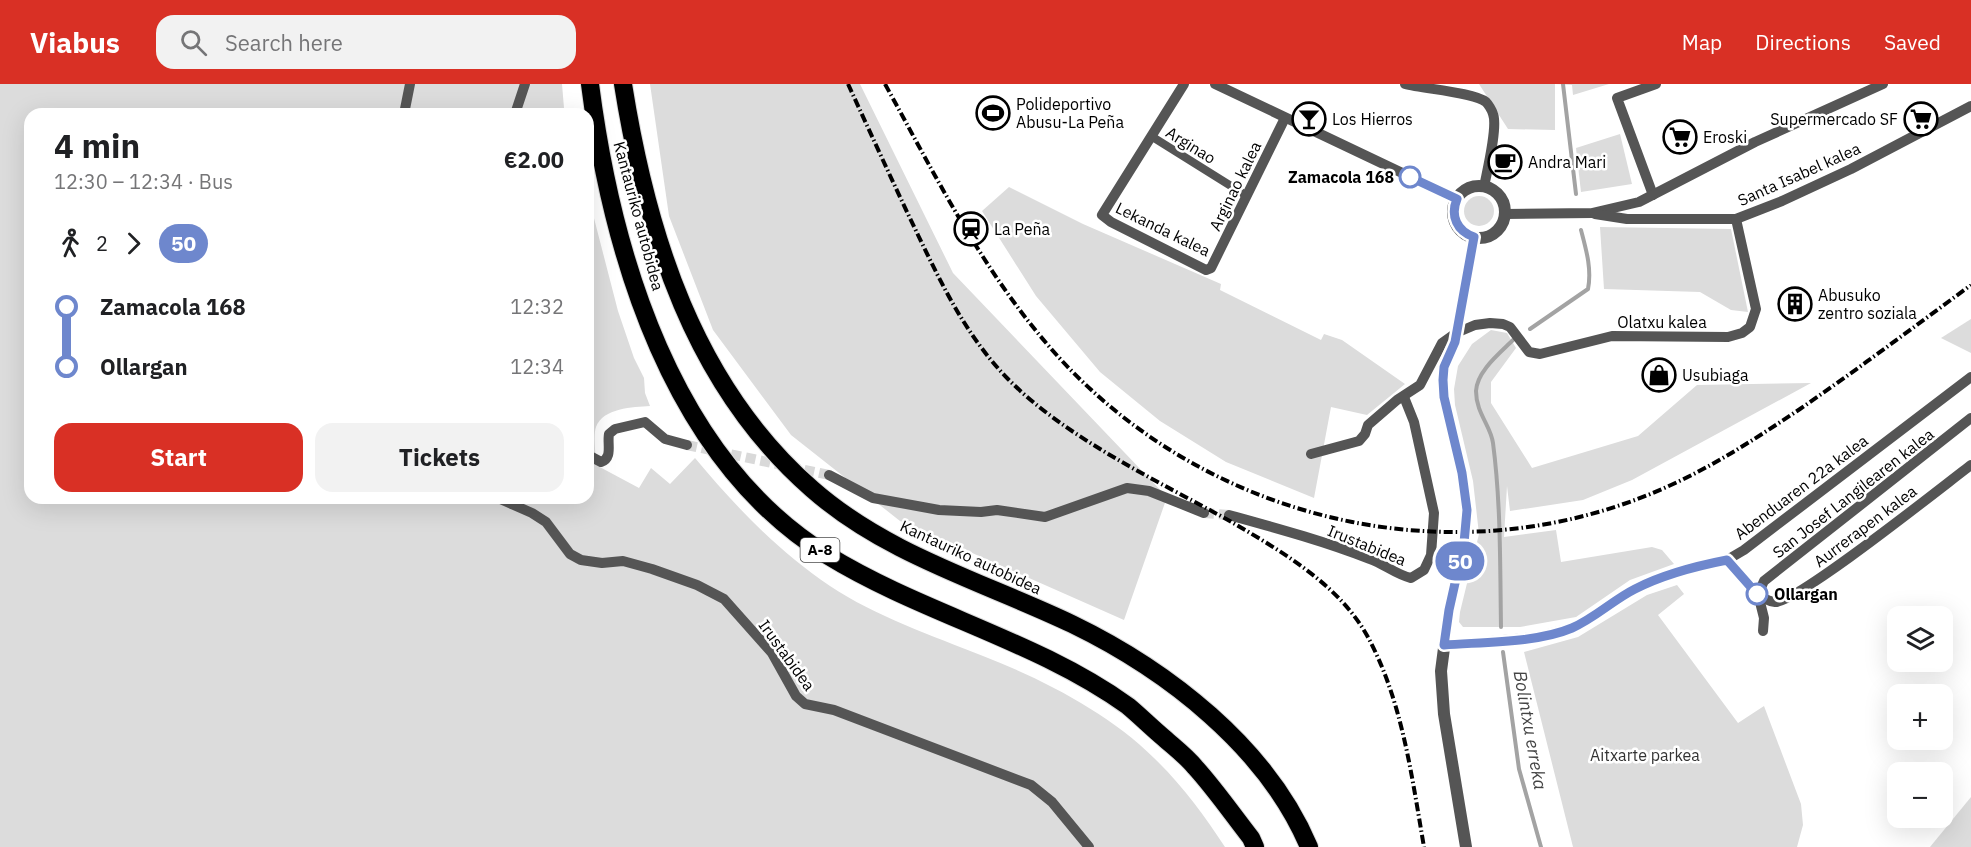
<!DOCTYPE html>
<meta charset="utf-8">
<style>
:root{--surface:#fff;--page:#f2f2f2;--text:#202124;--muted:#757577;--accent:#d93025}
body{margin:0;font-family:"IBM Plex Sans",sans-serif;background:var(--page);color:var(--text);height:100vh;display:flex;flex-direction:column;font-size:22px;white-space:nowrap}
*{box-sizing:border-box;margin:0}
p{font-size:20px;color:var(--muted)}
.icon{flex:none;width:33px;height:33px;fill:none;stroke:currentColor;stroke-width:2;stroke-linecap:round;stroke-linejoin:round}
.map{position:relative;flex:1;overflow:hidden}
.drawer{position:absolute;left:24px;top:24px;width:570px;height:396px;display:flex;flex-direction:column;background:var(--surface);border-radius:18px;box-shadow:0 6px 24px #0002}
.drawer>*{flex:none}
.badge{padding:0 12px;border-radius:20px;font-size:21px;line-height:39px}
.buttons{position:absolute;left:1887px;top:522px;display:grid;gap:12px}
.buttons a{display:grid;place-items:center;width:66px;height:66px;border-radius:12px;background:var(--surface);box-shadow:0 6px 24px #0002;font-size:30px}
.map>.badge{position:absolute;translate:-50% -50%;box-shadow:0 0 0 3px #fff}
.legs{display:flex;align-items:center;gap:9px;height:66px;padding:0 30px;font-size:20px}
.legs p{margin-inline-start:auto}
.summary{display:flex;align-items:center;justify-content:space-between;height:102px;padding:0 30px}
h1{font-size:33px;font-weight:700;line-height:45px}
.button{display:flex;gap:12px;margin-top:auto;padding:12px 30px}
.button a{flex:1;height:69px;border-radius:18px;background:var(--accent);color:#fff;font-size:24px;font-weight:700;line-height:69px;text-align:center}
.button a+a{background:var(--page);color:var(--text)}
ul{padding:0 30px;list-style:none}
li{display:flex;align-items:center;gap:21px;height:60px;font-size:22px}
li i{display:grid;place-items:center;width:9px;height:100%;margin:0 8px;background:currentColor}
li i::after{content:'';width:15px;height:15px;margin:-8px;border:4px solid;border-radius:50%;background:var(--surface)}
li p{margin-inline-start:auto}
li:first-child i{background:linear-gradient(#0000 50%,currentColor 0)}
li:last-child i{background:linear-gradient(currentColor 50%,#0000 0)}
header{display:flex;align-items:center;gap:36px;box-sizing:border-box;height:84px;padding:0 30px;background:var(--accent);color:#fff}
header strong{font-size:28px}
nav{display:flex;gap:33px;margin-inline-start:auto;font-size:21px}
.search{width:420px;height:54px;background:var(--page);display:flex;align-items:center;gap:15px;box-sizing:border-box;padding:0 21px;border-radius:18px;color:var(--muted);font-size:22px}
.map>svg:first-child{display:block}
</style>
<header>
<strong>Viabus</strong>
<div class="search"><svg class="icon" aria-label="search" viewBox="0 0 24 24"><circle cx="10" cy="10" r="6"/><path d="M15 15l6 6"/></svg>Search here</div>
<nav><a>Map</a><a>Directions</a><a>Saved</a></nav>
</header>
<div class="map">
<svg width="1971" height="763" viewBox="0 0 1971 763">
<rect width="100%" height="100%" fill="#fff"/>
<g fill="#dcdcdc">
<path d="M0,0H562L564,24L567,30H30V414H588V111L618,227L634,274L644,294L645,309L650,322C633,323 603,324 596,343C593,351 596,372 596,381L639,404L651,384L670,400L695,374C735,422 778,467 830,502C875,532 933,552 983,572C1042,595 1109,629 1154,674C1182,701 1204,731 1225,763H0Z"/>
<polygon points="650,0 860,0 953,189 1167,413 1124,536 900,437 791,351 713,246 669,132"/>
<polygon points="1479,0 1609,0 1573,11 1572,1 1555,0 1555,46 1508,45"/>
<polygon points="1620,50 1632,100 1581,108 1576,64"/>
<polygon points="1009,103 1083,140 1221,200 1220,206 1321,256 1324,250 1342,256 1405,300 1367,331 1331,323 1314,414 1226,378 1160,337 1100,288 1036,212 982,127"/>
<circle cx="1479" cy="127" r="15"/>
<polygon points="1600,143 1731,145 1748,228 1731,226 1700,208 1604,205"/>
<polygon points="1971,235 1971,269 1941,254"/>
<polygon points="1491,246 1507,249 1516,264 1491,298 1491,319 1532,384 1638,352 1697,301 1811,299 1632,396 1583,416 1510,427 1507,402 1504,453 1556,446 1561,478 1652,463 1662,466 1674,480 1630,496 1576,533 1520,543 1463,543 1459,538 1460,528 1479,450 1473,397 1455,321 1454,305 1458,282 1472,260"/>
<polygon points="1677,501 1684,510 1658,531 1738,639 1764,622 1801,720 1803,741 1797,763 1573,763 1524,568 1578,553 1647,511"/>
<polygon points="1971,713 1971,763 1930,763"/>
</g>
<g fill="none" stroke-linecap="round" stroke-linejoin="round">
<g stroke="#a3a3a3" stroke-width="4">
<polyline points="1563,0 1576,110"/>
<path d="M1530,245L1588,205C1592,185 1586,165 1581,146"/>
<path d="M1501,543C1500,482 1501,420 1493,359C1491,342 1476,329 1476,307C1477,287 1500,269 1513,256"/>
<polyline points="1503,568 1519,685 1541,763"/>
</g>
<g stroke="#d9d9d9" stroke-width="10" stroke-dasharray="10 5" stroke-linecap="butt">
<polyline points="687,361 829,391"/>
<polyline points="1204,429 1229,431"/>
</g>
<g stroke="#dbdbdb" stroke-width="20">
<g id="motorway">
<path d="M590,0C612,171 672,375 827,471C923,530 1036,556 1128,622C1140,632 1152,644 1164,654C1174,663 1186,672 1195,683C1215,705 1233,731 1251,754L1255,763"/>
<path d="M623,0C647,151 694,302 812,405C887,471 984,498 1072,540C1167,586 1267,663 1309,763"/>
</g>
</g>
<polyline stroke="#555" stroke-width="8" points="1151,52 1247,112"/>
<g stroke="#555" stroke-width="10">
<polyline points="1184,0 1102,131 1111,138 1206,186 1211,184 1285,34"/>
<polyline points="1215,0 1457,115"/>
<path d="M1405,0C1423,5 1473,8 1486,18C1488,20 1492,26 1493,30C1498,43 1487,87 1484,103"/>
<polyline points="404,30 410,0"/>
<polyline points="515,30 525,0"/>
<polyline points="1653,111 1617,14 1656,0"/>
<polyline points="1505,130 1592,129 1639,118 1755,58 1883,0"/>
<polyline points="1595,130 1627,135 1736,135 1782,117 1851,85 1971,22"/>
<polyline points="1311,370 1359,357 1365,350 1368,341 1397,316 1420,301 1442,259 1456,249 1475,241 1490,239 1503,240 1510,243 1529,268 1540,270 1612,252 1728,253 1742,249 1750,243 1756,225 1736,135"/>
<path d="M588,371L601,378C613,374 607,360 609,350L615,345L645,338L665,355L687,361"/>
<polyline points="829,391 873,414 939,426 981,428 997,426 1045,433 1127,404 1149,407 1204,429"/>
<polyline points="498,414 532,429 546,438 570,470 581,476 602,479 623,477 652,485 697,501 724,515 772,569 796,612 805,620 834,626 1031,701 1052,718 1089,763"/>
<path d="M1229,431C1276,444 1324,457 1370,475C1384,480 1397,491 1411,494L1424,486L1431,471L1434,429L1414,338L1404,313"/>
<path d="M1727,476C1739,490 1755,516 1775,518C1797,519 1943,402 1971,381"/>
<polyline points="1758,510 1764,497 1971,334"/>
<polyline points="1758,510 1764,534 1763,547"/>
<polyline points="1444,561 1537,553 1570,544 1594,532 1634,505 1684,485 1727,476 1744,466 1971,293"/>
</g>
<g stroke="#555" stroke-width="12">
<circle cx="1479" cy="128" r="26"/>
<polyline points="1466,763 1444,630 1441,587 1449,526 1464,459 1467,426 1462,389 1444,313 1443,296 1444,283 1455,258 1474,153"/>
</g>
<use href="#motorway" stroke="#000" stroke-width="18"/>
<g stroke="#000" stroke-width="4" stroke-dasharray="9 3 1.5 3" stroke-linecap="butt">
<path d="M848,0C871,50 894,101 918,151C943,203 967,253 1008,295C1066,354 1156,396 1228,436C1281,467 1343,502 1371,559C1403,622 1412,694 1424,763"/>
<path d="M885,0C934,89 980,182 1047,260C1199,438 1456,500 1671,401C1717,380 1758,353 1800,325C1858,285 1914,243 1971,201"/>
</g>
</g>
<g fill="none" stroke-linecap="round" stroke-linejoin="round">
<g stroke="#fff" stroke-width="14">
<path id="line-1" d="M1410,93L1457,115C1450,132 1457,147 1474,153L1455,258L1444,283L1443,296L1444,313L1462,389L1467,426L1464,459L1449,526L1444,561C1482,558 1537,559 1572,544C1595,534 1613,516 1635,505C1664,490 1696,482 1727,476L1757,510"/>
</g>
<use href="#line-1" stroke="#6e87cd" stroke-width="9"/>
</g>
<defs>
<g id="stadium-ring" transform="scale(1.725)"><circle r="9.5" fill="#fff" stroke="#000" stroke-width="1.5"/><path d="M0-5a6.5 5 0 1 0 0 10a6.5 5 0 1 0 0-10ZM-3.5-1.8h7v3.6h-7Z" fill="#000"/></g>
<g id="bar-ring" transform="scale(1.725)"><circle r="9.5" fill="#fff" stroke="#000" stroke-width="1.5"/><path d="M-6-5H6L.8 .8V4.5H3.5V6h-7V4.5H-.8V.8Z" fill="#000"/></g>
<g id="supermarket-ring" transform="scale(1.725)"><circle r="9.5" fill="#fff" stroke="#000" stroke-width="1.5"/><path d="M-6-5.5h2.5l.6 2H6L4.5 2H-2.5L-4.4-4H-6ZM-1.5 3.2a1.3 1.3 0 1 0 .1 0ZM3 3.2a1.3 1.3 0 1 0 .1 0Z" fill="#000"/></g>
<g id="cafe-ring" transform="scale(1.725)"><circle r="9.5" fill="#fff" stroke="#000" stroke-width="1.5"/><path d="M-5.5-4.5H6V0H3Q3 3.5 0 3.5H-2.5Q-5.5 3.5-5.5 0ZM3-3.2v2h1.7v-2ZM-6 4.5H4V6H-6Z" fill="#000"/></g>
<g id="station-ring" transform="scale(1.725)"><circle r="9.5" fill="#fff" stroke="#000" stroke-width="1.5"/><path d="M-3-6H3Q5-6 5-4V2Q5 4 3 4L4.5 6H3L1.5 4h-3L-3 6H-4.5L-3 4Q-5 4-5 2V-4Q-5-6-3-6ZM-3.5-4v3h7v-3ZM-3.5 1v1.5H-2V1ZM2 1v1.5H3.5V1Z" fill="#000"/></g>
<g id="building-ring" transform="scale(1.725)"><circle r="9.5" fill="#fff" stroke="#000" stroke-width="1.5"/><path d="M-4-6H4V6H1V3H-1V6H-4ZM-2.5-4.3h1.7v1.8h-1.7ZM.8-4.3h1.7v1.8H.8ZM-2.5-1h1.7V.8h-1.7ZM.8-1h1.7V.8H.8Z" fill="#000"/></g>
<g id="shop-ring" transform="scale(1.725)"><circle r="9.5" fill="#fff" stroke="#000" stroke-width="1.5"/><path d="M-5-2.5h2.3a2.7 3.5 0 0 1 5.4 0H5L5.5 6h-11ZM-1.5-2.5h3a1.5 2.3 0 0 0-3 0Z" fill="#000"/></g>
</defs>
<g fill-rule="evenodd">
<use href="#stadium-ring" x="993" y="29"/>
<use href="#bar-ring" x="1309" y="35"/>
<use href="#supermarket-ring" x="1921" y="35"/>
<use href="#supermarket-ring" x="1680" y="53"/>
<use href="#cafe-ring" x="1505" y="78"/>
<use href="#station-ring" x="971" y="145"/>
<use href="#building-ring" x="1795" y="220"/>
<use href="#shop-ring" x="1659" y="291"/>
</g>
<g fill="#fff" stroke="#6e87cd" stroke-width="3">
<circle cx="1410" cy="93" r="10"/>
<circle cx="1757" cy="510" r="10"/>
</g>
<g text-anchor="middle" stroke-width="5" stroke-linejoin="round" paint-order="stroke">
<rect fill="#fff" stroke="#4c4c4c" stroke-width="1.5" x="800.5" y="454" width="39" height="24" rx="4.5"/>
<g font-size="15" font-weight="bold" fill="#000">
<text x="820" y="471">A-8</text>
</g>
<g font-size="16" fill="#000" stroke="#fff" text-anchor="start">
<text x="1016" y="26">Polideportivo<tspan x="1016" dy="18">Abusu-La Peña</tspan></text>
<text x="1332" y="41">Los Hierros</text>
<text x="1898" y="41" text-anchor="end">Supermercado SF</text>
<text x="1703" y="59">Eroski</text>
<text x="1528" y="84">Andra Mari</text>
<text x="994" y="151">La Peña</text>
<text x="1818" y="217">Abusuko<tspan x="1818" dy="18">zentro soziala</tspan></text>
<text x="1682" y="297">Usubiaga</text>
</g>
<g font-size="16" fill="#000" stroke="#fff">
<text transform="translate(1191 61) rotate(32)" y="6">Arginao</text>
<text transform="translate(1799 90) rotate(-24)" y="6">Santa Isabel kalea</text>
<text transform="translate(1235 102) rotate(-64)" y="6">Arginao kalea</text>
<text transform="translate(639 132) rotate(75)" y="6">Kantauriko autobidea</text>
<text transform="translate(1163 145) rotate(26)" y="6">Lekanda kalea</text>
<text x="1662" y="244">Olatxu kalea</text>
<text transform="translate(1801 403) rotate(-37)" y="6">Abenduaren 22a kalea</text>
<text transform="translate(1853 409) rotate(-38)" y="6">San Josef Langilearen kalea</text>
<text transform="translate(1865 442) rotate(-37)" y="6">Aurrerapen kalea</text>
<text transform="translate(1367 461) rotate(22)" y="6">Irustabidea</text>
<text transform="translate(971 473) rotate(25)" y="6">Kantauriko autobidea</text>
<text transform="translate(787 571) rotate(54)" y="6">Irustabidea</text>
</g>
<g font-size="16" font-weight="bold" fill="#000" stroke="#fff" text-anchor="end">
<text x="1394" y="99">Zamacola 168</text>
<text x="1774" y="516" text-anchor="start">Ollargan</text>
</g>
<g font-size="16" fill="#333" stroke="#fff">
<text x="1645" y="677">Aitxarte parkea</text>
</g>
<g font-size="18" font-style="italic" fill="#444" stroke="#fff">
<text transform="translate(1530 646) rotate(80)" y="6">Bolintxu erreka</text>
</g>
</g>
</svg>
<div class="buttons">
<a><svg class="icon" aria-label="layers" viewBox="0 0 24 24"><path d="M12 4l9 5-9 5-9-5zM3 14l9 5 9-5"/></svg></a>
<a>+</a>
<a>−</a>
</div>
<b class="badge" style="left:1460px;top:477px;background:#6e87cd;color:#fff">50</b>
<section class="drawer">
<div class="summary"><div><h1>4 min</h1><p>12:30 – 12:34 · Bus</p></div><b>€2.00</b></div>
<div class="legs"><svg class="icon" aria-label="walk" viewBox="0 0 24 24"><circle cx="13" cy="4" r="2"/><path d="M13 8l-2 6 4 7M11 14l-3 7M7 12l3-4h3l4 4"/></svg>2<svg class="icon" aria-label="forward" viewBox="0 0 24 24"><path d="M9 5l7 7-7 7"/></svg><b class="badge" style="background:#6e87cd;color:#fff">50</b></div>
<ul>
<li><i style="color:#6e87cd"></i><b>Zamacola 168</b><p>12:32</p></li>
<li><i style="color:#6e87cd"></i><b>Ollargan</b><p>12:34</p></li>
</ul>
<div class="button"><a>Start</a><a>Tickets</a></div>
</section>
</div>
